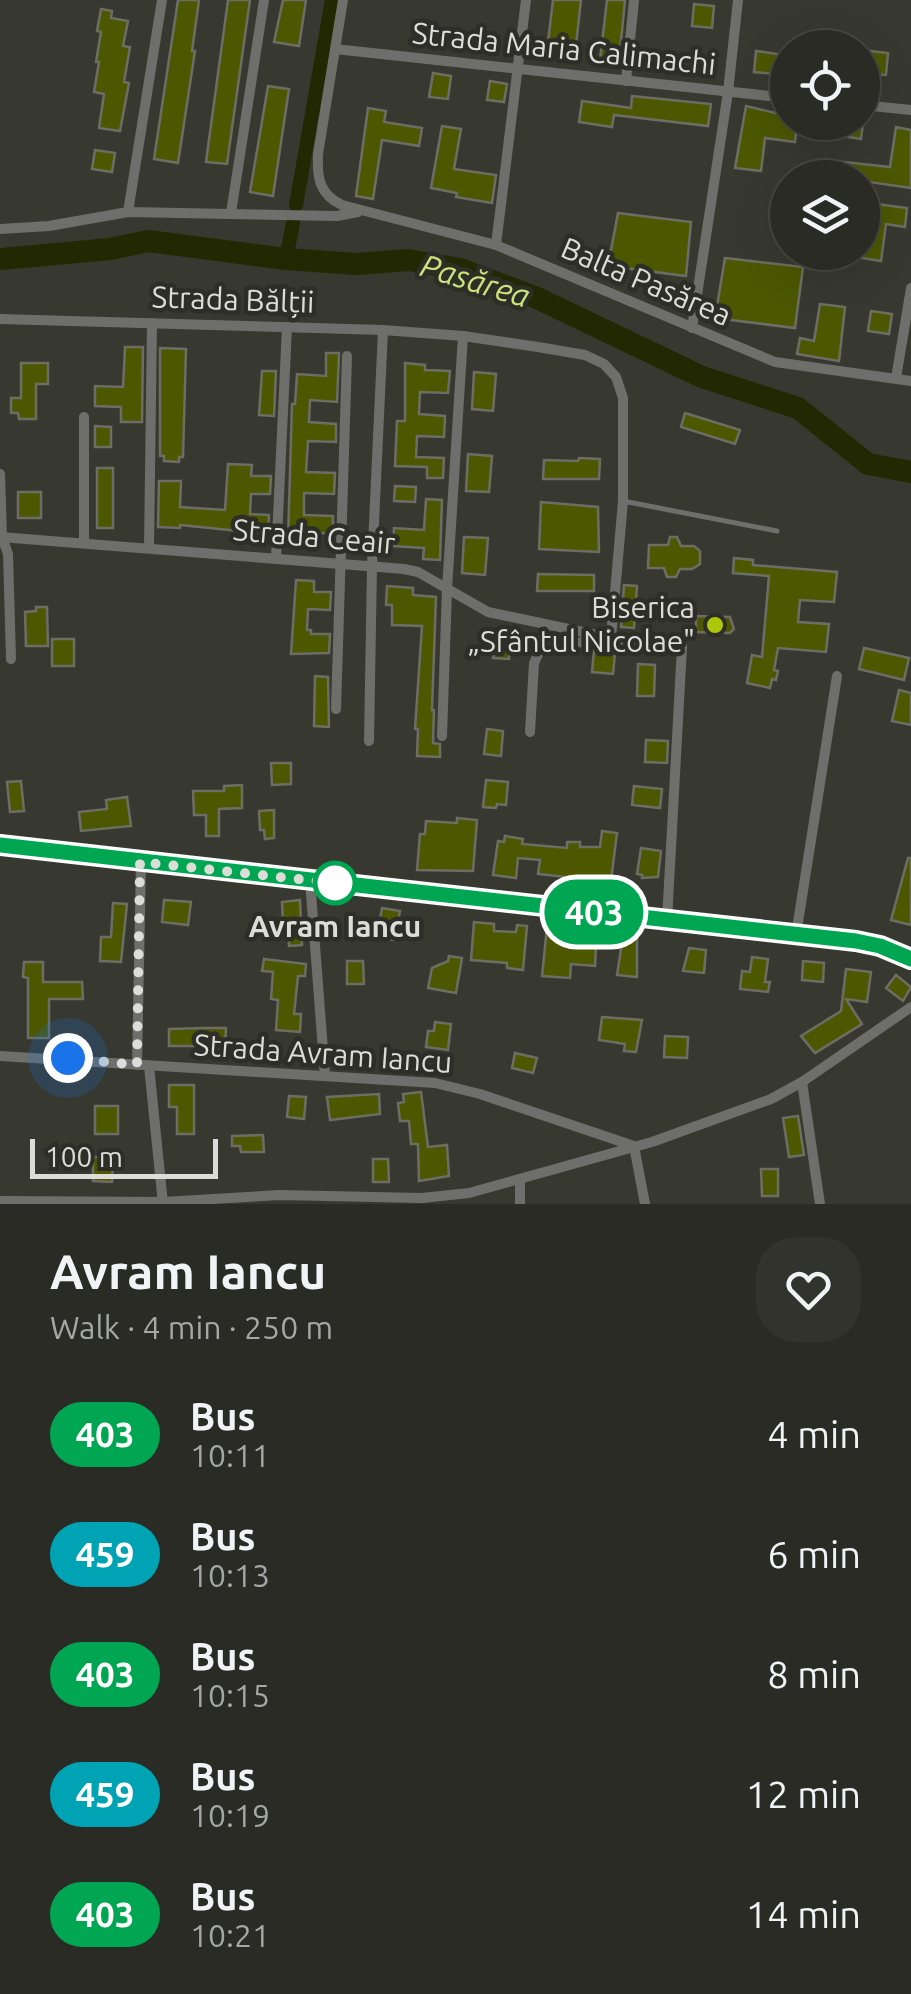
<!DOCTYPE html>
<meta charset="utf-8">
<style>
:root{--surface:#292b24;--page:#31332c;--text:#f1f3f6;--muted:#a5a7a6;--line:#454741}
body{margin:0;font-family:Ubuntu,sans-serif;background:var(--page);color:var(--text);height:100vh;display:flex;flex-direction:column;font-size:38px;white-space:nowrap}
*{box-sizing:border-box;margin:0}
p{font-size:32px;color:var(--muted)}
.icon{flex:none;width:55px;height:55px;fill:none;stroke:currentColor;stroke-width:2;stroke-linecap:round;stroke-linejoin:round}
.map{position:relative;height:1204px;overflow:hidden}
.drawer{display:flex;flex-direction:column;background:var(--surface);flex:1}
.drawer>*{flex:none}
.badge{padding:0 20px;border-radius:32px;font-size:35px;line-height:65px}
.tools{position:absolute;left:770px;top:30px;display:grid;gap:20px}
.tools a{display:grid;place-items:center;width:110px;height:110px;border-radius:50%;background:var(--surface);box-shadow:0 10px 40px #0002,0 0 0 2px var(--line);font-size:50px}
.scale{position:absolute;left:30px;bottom:25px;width:188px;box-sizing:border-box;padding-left:10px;border:5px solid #dcddd8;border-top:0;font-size:28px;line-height:35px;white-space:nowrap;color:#dcddd8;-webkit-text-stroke:8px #2d2e27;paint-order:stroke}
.you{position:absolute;width:50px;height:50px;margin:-25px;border:8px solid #fff;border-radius:50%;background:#1a73e8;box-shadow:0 0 0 15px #1a73e833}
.map>.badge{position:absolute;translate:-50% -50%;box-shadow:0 0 0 5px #fff}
.round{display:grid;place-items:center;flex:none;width:105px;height:105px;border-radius:40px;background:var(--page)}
.overview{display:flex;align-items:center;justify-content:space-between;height:170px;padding:0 50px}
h1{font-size:48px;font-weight:700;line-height:75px}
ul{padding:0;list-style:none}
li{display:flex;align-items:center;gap:30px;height:120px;padding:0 50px}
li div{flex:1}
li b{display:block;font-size:38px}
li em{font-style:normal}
li .badge{min-width:110px;font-weight:700;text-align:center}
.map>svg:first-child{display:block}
</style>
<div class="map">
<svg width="911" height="1204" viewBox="0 0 911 1204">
<rect width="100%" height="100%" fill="#373930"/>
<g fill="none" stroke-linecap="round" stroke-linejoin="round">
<g stroke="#222801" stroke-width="14">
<polyline points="296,205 332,0"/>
<polyline points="286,259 293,223"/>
</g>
<polyline stroke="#222801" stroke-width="22" points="0,259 110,249 148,241 286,259 356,264 408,260 460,269 535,297 702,377 798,408 868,464 911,472"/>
</g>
<g fill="#4c5700" stroke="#6c6e65" stroke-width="2.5">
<polygon points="178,0 199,0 192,51 195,51 178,163 154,159"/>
<polygon points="228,0 250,0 227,164 206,162"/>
<polygon points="283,0 306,0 299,46 274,42"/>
<polygon points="553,0 581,0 575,54 547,50"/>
<polygon points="607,0 625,0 619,62 600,60"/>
<polygon points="694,4 714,6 712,28 692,26"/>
<polygon points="101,9 112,11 111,18 128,21 123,46 130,47 124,82 129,83 120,131 99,128 104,94 94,92 99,62 96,62 101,32 97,31"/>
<polygon points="862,50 888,53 886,75 862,73"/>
<polygon points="756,51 778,54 775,74 754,72"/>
<polygon points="433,73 451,76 448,99 429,97"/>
<polygon points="490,81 507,84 504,102 487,100"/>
<polygon points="268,86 289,89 273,196 250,192"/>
<polygon points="632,96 711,104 708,126 614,115 612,127 579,122 582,101 631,108"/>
<polygon points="746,106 788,116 788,122 797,122 795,142 765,138 761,171 735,168"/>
<polygon points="368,108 386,111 384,122 422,128 419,146 382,140 373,199 356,196"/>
<polygon points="838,122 863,124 861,139 837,135"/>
<polygon points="442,126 461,129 454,169 496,175 492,203 456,197 457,193 431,188"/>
<polygon points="896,127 911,130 911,188 862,181 862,178 833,178 836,161 890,167"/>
<polygon points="95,150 115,153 112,172 92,169"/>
<polygon points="862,202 907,208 905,227 886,224 881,261 862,258"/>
<polygon points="618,213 691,222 686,276 608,266"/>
<polygon points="725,258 803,267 795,328 715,318"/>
<polygon points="820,304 845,307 839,361 797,354 800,338 814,341"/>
<polygon points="871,311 892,314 889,334 868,331"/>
<polygon points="125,347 143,347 142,422 121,422 121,407 95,406 95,386 123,387"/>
<polygon points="160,348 186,349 183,457 179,457 179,462 164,461 164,456 160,456"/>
<polygon points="326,353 339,353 337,402 310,400 309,422 336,424 336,442 308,441 306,472 335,473 334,494 304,493 304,515 333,516 333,534 303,532 303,542 288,541 292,404 295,404 297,374 326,376"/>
<polygon points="21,363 48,363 48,384 36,384 36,419 19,419 18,413 11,413 11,398 21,398"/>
<polygon points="405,363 425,365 425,370 450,371 448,393 420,392 419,414 445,416 444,437 417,436 416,457 444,458 443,478 427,478 427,467 395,466 397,421 405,421"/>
<polygon points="262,371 276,371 274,416 259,415"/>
<polygon points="474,372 496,374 493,411 472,409"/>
<polygon points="685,413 740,430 735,444 681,427"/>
<polygon points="95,426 111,427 111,447 95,447"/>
<polygon points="468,454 492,456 489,492 466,491"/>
<polygon points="579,458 600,459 599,479 543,479 544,460 578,461"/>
<polygon points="228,464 252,465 251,476 271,476 270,494 251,494 250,514 269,515 268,534 180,525 180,528 158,527 159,481 181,481 180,507 225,510"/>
<rect x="97" y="468" width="16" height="60"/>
<polygon points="395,486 416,487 415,502 394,501"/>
<rect x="18" y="492" width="23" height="26"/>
<polygon points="426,499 442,500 440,560 423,559 424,548 393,546 394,528 424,530"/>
<polygon points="541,502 598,507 599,552 539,549"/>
<polygon points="464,537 488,538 485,575 462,573"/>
<polygon points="670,537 677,537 681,546 694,546 700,551 700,564 692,569 680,569 676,577 667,577 664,568 648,568 649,545 668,545"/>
<polygon points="734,558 753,560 753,565 837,572 834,602 800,600 798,622 829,624 826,652 778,648 774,670 778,671 776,680 772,679 770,688 747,683 752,655 762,657 769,576 733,573"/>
<polygon points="538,574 594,575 594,591 537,591"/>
<polygon points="296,580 314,581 314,592 331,592 330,610 308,609 307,630 311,630 311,634 330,634 329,653 291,654"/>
<polygon points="624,585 637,586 634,628 621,627"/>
<polygon points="387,586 413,588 413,595 436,597 432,710 434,710 433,743 440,744 440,757 417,756 418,729 415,729 422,626 392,625 392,605 386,605"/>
<polygon points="36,607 47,607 48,646 26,646 25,612 36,611"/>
<polygon points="696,616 730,617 734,629 730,633 696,632"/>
<polygon points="495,637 510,638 509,659 493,658"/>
<rect x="52" y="639" width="22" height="27"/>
<polygon points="864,648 909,658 904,680 859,669"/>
<polygon points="594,650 615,653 613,674 592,672"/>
<polygon points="638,664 655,665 654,696 637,696"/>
<polygon points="315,676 328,677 329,727 314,726"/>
<polygon points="899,690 911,693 911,725 892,721"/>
<polygon points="487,729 503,731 501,756 484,754"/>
<polygon points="646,740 668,741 667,763 645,762"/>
<polygon points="271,763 291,763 291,784 272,785"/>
<polygon points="486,780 508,782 506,805 497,804 496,808 483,807"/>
<polygon points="21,781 24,811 10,812 7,782"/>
<polygon points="242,785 242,808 219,809 219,836 206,836 206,815 194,815 193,791 224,791 224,786"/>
<polygon points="634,786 662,789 660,808 632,805"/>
<polygon points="127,797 131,826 81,831 79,812 107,809 106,800"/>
<polygon points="274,810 274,838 265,839 264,830 260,830 259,811"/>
<polygon points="457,818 477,820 473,871 417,870 420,834 425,834 426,821 457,823"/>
<polygon points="602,831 617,833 611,881 566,880 566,877 538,874 540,860 518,858 516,878 493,875 498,841 504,842 505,836 523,839 522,844 567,848 567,842 580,842 580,847 600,847"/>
<polygon points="641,848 661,851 658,877 642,878 642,875 637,874"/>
<polygon points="908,858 911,858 911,925 891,920"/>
<polygon points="164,900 191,902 188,925 162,922"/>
<polygon points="300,900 302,945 289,946 288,923 283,923 282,902"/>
<polygon points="113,903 127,904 121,962 100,961 101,937 111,937"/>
<polygon points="382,908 400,911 394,940 377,937"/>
<polygon points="474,922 494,924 494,931 516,932 517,925 527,926 523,970 507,968 507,963 471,960"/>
<polygon points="547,927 562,929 560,944 596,947 595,966 571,964 570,978 542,976"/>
<polygon points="623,936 637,938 637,977 617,975"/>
<polygon points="689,948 706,950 704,973 683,971"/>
<polygon points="449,956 462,958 456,993 428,988 432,968 448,961"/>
<polygon points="752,957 768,959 765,982 770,982 768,992 740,989 742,971 750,972"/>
<polygon points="264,959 306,964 305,976 298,976 294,1014 301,1014 300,1032 276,1030 278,1000 271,999 273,972 262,971"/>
<polygon points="347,961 363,961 364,984 347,984"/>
<polygon points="803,961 824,963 823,982 802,980"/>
<polygon points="24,962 43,962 43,982 82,982 83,999 49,999 49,1038 28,1038 28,978 23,977"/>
<polygon points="846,969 871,972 867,1002 846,999 862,1024 815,1053 801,1036 841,1011"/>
<polygon points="896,975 911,987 903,1001 886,988"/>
<polygon points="602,1017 642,1020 636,1052 624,1051 625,1044 599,1040"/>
<polygon points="435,1022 451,1024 448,1050 426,1047 428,1031 434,1031"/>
<polygon points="204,1028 226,1028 225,1050 204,1051 204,1046 169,1046 169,1029"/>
<polygon points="665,1036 688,1037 687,1058 664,1057"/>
<polygon points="515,1053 537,1058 533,1073 512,1068"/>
<polygon points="169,1085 194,1085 194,1134 177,1134 177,1107 169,1107"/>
<polygon points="421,1092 428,1147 447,1145 449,1176 419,1181 418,1144 411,1144 409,1121 400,1121 398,1103 404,1102 403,1094"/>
<polygon points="379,1094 380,1114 330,1120 327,1097"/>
<polygon points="289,1096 306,1097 304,1119 287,1117"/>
<rect x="95" y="1106" width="23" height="28"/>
<polygon points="798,1116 804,1155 789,1157 783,1118"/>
<polygon points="263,1135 264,1152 241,1152 240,1146 232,1146 232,1136"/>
<polygon points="93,1157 113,1157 112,1182 93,1181"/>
<polygon points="373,1159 388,1159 389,1182 373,1182"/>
<polygon points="761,1169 778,1169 778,1196 762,1196"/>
</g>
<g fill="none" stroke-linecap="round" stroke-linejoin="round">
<polyline stroke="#6e6f6b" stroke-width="5" points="623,501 777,531"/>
<g stroke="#6e6f6b" stroke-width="10">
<path d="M343,0L318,154C317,178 319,194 342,205L496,245L775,362L911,381"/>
<polyline points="335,49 788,98"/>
<polyline points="626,81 634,0"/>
<polyline points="862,105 911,110"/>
<polyline points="128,212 162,0"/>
<polyline points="231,213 264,0"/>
<polyline points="0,229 49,226 128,212 337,216 358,212"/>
<polyline points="496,245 526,0"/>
<polyline points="0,319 383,330 463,336 538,347 585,355 604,364 616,377 623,398 623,501 611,638"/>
<polyline points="692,328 728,92 738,0"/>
<polyline points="896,378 911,288"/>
<polyline points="0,474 2,537 8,554 11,659"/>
<polyline points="0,537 404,569 418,572 488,612 611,638"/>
<polyline points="84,543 84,417"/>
<polyline points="149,548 152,323"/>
<polyline points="276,559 287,327"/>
<polyline points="336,709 347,356"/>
<polyline points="530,732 534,663 541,648 611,638 682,647 667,920"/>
<polyline points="442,736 447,589 463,336"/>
<polyline points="369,741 372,566 383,330"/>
<polyline points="310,880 325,1076"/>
<polyline points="796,935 837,676"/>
<polyline points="0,1056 435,1083 480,1094 634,1146 645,1204"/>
<polyline points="137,1065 141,862"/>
<polyline points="149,1066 163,1204"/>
<polyline points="802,1082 820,1204"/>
<polyline points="520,1179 520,1204"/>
<polyline points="0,1201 163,1202 280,1195 422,1198 469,1193 652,1142 771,1099 802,1082 911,1007"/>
</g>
<polyline stroke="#8c8e87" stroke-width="14" points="0,845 856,941 880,946 911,959"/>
</g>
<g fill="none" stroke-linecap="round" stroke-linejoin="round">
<g stroke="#fff" stroke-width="22">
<polyline id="line" points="0,845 856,941 880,946 911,959"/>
</g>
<use href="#line" stroke="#00a651" stroke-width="15"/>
<polyline stroke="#dcddd8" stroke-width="10" stroke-dasharray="0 18" points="68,1058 137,1065 140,862 335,883"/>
</g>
<circle fill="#aec60a" stroke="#2d2e27" stroke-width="4" cx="715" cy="625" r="10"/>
<circle fill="#fff" stroke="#00a651" stroke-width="5" cx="335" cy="883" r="20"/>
<g text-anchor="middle" stroke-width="9" stroke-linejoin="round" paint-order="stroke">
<g font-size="30" fill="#dcddd8" stroke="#2d2e27">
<text transform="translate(564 49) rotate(6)" y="10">Strada Maria Calimachi</text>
<text transform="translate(646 282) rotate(23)" y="10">Balta Pasărea</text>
<text transform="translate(233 300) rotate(2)" y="10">Strada Bălții</text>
<text transform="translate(314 537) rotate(5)" y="10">Strada Ceair</text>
<text transform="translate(323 1054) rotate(4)" y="10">Strada Avram Iancu</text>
</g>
<g font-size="30" fill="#dcddd8" stroke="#2d2e27" text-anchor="end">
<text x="695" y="618">Biserica<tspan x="695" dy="34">„Sfântul Nicolae"</tspan></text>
</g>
<g font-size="30" font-weight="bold" fill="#dcddd8" stroke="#2d2e27">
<text x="335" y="937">Avram Iancu</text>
</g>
<g font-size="32" font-style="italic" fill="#cee17a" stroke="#2d2e27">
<text transform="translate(475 281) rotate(17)" y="11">Pasărea</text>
</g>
</g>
</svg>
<div class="tools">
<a><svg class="icon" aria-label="locate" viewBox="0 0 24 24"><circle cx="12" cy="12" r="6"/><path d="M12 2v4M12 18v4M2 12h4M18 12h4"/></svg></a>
<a><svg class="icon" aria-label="layers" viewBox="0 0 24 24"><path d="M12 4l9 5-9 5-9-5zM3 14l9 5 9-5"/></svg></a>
</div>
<div class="scale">100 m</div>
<div class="you" style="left:68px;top:1058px"></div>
<b class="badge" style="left:594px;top:912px;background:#00a651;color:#fff">403</b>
</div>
<section class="drawer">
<div class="overview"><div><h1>Avram Iancu</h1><p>Walk · 4 min · 250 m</p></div><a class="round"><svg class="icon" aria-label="heart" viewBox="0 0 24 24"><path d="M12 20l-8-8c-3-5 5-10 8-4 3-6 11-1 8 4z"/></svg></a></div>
<ul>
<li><span class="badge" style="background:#00a651;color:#fff">403</span><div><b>Bus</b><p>10:11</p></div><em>4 min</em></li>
<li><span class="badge" style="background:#00a3b4;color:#fff">459</span><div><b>Bus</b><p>10:13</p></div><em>6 min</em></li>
<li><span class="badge" style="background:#00a651;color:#fff">403</span><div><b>Bus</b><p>10:15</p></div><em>8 min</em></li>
<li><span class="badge" style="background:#00a3b4;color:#fff">459</span><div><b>Bus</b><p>10:19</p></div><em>12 min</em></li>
<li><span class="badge" style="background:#00a651;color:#fff">403</span><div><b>Bus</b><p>10:21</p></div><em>14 min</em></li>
</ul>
</section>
